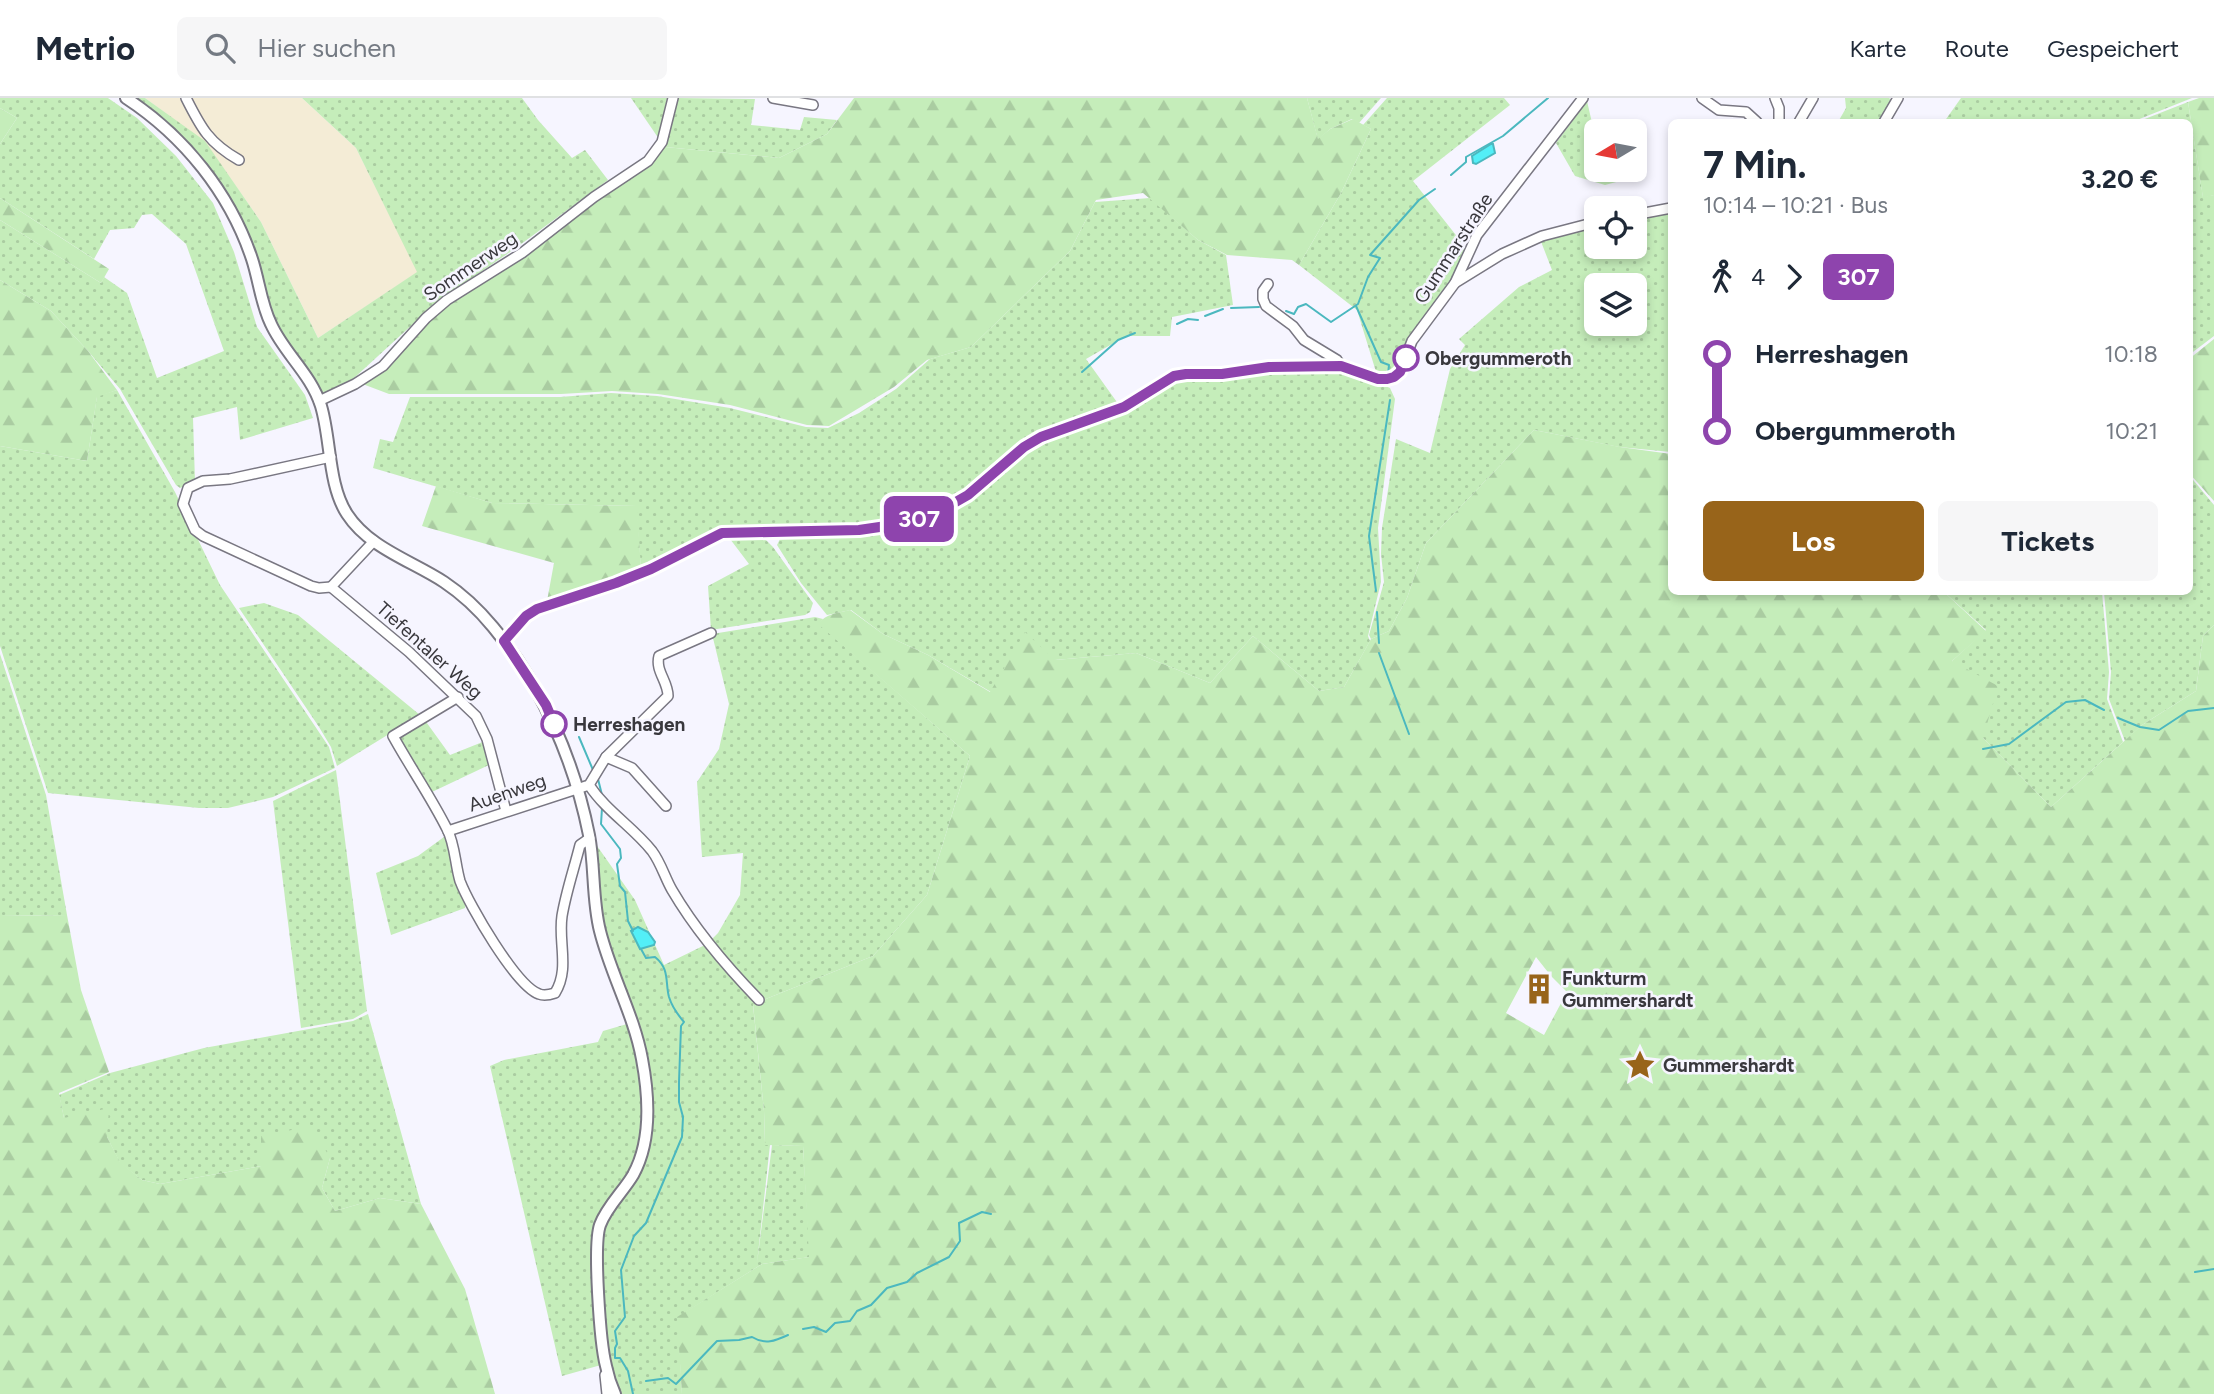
<!DOCTYPE html>
<html lang="de">
<meta charset="utf-8">
<style>
:root{--surface:#fff;--page:#f6f6f7;--text:#1f2937;--muted:#747a83;--line:#e0e1e3;--accent:#98641a}
body{margin:0;font-family:Figtree,sans-serif;background:var(--page);color:var(--text);height:100vh;display:flex;flex-direction:column;font-size:26px;white-space:nowrap}
*{box-sizing:border-box;margin:0}
p{font-size:23px;color:var(--muted)}
.icon{flex:none;width:38px;height:38px;fill:none;stroke:currentColor;stroke-width:2;stroke-linecap:round;stroke-linejoin:round}
.map{position:relative;flex:1;overflow:hidden}
.drawer{position:absolute;left:1668px;top:21px;width:525px;height:476px;display:flex;flex-direction:column;background:var(--surface);border-radius:10px;box-shadow:0 4px 10px #0003}
.drawer>*{flex:none}
.badge{padding:0 14px;border-radius:10px;font-size:24px;line-height:46px}
.needle{width:46px;rotate:260deg}
.buttons{position:absolute;left:1584px;top:21px;display:grid;gap:14px}
.buttons a{display:grid;place-items:center;width:63px;height:63px;border-radius:10px;background:var(--surface);box-shadow:0 4px 10px #0003;font-size:35px}
.map>.badge{position:absolute;translate:-50% -50%;box-shadow:0 0 0 4px #fff}
.legs{display:flex;align-items:center;gap:10px;height:77px;padding:0 35px;font-size:23px}
.legs p{margin-inline-start:auto}
.headline{display:flex;align-items:center;justify-content:space-between;height:119px;padding:0 35px}
h1{font-size:38px;font-weight:700;line-height:52px}
.action{display:flex;gap:14px;margin-top:auto;padding:14px 35px}
.action a{flex:1;height:80px;border-radius:10px;background:var(--accent);color:#fff;font-size:28px;font-weight:700;line-height:80px;text-align:center}
.action a+a{background:var(--page);color:var(--text)}
ul{padding:0 35px;list-style:none}
li{display:flex;align-items:center;gap:24px;height:77px;font-size:26px}
li i{display:grid;place-items:center;width:10px;height:100%;margin:0 9px;background:currentColor}
li i::after{content:'';width:18px;height:18px;margin:-9px;border:5px solid;border-radius:50%;background:var(--surface)}
li p{margin-inline-start:auto}
li:first-child i{background:linear-gradient(#0000 50%,currentColor 0)}
li:last-child i{background:linear-gradient(currentColor 50%,#0000 0)}
header{display:flex;align-items:center;gap:42px;box-sizing:border-box;height:98px;padding:0 35px;background:var(--surface);border-bottom:2px solid var(--line)}
header strong{font-size:33px}
nav{display:flex;gap:38px;margin-inline-start:auto;font-size:24px}
.search{width:490px;height:63px;background:var(--page);display:flex;align-items:center;gap:18px;box-sizing:border-box;padding:0 24px;border-radius:10px;color:var(--muted);font-size:26px}
.map>svg:first-child{display:block}
</style>
<header>
<strong>Metrio</strong>
<div class="search"><svg class="icon" aria-label="search" viewBox="0 0 24 24"><circle cx="10" cy="10" r="6"/><path d="M15 15l6 6"/></svg>Hier suchen</div>
<nav><a>Karte</a><a>Route</a><a>Gespeichert</a></nav>
</header>
<div class="map">
<svg width="2214" height="1296" viewBox="0 0 2214 1296">
<defs>
<pattern id="grass-dots" width="8" height="8" patternUnits="userSpaceOnUse" patternTransform="scale(1.75)"><rect width="8" height="8" fill="#c5edba"/><path d="M2 2h.1M6 6h.1" fill="none" stroke="#aacca1" stroke-width="1.8" stroke-linecap="round"/></pattern>
<pattern id="forest-firs" width="22" height="20" patternUnits="userSpaceOnUse" patternTransform="scale(1.75)"><rect width="22" height="20" fill="#c5edba"/><path d="M5 1l3.5 6h-7zM16 11l3.5 6h-7z" fill="#aacca1"/></pattern>
</defs>
<rect width="100%" height="100%" fill="#f6f5ff"/>
<polygon fill="#f4ecd6" points="145,0 302,0 356,50 418,174 318,240 261,124 205,44"/>
<g fill="url(#grass-dots)" fill-rule="evenodd">
<polygon points="0,0 108,0 137,20 176,58 213,105 234,154 257,229 305,297 313,320 240,342 237,309 193,320 195,384 180,390 176,387 120,291 88,253 51,213 0,182 0,122 101,185 104,179 127,195 157,280 224,253 186,146 152,116 142,117 134,130 110,132 94,161 0,100 0,46 17,20 0,10"/>
<polygon points="135,0 145,0 205,43 261,124 318,240 417,174 356,50 302,0 522,0 538,22 572,60 585,52 608,82 513,152 438,203 353,281 322,296 276,225 224,92"/>
<polygon points="631,0 667,0 659,41"/>
<polygon points="678,0 755,1 751,27 800,32 804,19 837,22 827,36 779,60 665,49"/>
<polygon points="1307,0 1381,0 1359,25 1352,21 1330,31 1318,42"/>
<polygon points="1387,0 1504,0 1510,7 1413,83 1467,151 1449,188 1398,271 1389,277 1377,277 1357,212 1299,167 1341,95 1371,31 1363,27"/>
<polygon points="1845,0 1889,0 1893,3 1881,24 1838,24 1846,10"/>
<polygon points="1961,0 2192,0 2132,24 1944,24"/>
<polygon points="1587,3 1596,42 1596,72 1634,72 1635,37 1646,76 1605,87 1575,78 1556,45"/>
<polygon points="2188,4 2203,99 2214,97 2214,238 2189,257 2189,24 2137,24"/>
<polygon points="1150,100 1198,142 1226,157 1233,207 1172,219 1170,238 1126,238 1086,261 1119,307 1023,346 960,399 934,412 900,423 858,429 722,431 641,471 636,408 492,405 373,370 380,341 393,344 410,299 560,299 611,295 657,298 730,310 806,329 828,330 859,315 896,291 930,261 971,249 1070,153 1095,104"/>
<path d="M1671,113V354L1619,349L1534,332L1426,445L1407,500L1389,533L1371,541L1369,537L1384,484L1381,456L1382,430L1396,341L1430,355L1450,271L1465,247L1459,241L1519,189L1552,172L1540,141L1596,127V149H1634L1635,120ZM1596,187H1634V226H1596Z"/>
<polygon points="1338,271 1349,273 1390,290 1395,301 1378,430 1381,484 1368,538 1370,543 1344,589 1319,593 1253,538 1210,585 1136,555 1055,562 991,594 928,557 883,536 851,512 827,517 801,485 777,447 781,439 800,436 858,436 898,431 943,417 971,399 1024,353 1118,314 1166,285 1269,273"/>
<polygon points="117,292 175,394 220,487 329,649 335,670 273,699 228,710 199,710 48,695 0,548 0,348 87,363 97,298"/>
<polygon points="2189,377 2214,407 2214,527 2203,538 2196,593 2142,627 2125,643 2109,601 2111,574 2104,494 2189,494"/>
<polygon points="727,437 764,440 773,449 813,505 810,514 805,517 711,532 708,488 749,466"/>
<polygon points="1944,494 2102,494 2109,574 2107,601 2123,644 2051,709 1983,640 1952,563 1986,532"/>
<polygon points="264,505 298,517 420,617 337,668 331,649 319,629 239,510"/>
<polygon points="815,519 823,521 819,526 970,658 927,797 873,858 761,903 708,845 718,835 740,797 743,755 702,759 697,684 719,651 729,606 712,536"/>
<polygon points="0,556 46,697 67,817 0,818"/>
<polygon points="424,621 450,657 485,643 491,666 432,694 397,639"/>
<polygon points="336,672 367,913 353,921 301,930 273,703"/>
<polygon points="448,736 466,803 465,810 391,837 376,775 418,758"/>
<polygon points="595,745 635,802 664,867 707,846 759,903 753,907 764,1013 765,1046 770,1047 757,1165 772,1047 803,1048 810,1159 762,1166 678,1219 682,1296 621,1296 609,1269 607,1253 601,1140 612,1112 635,1078 649,1048 650,1001 622,887 604,829"/>
<polygon points="368,916 421,1106 380,1100 335,1113 322,1090 330,1060 261,1068 160,1086 142,1082 120,1065 107,1039 64,1020 59,997 110,975 204,950 353,923"/>
<polygon points="627,926 637,961 642,1001 639,1046 628,1073 595,1128 601,1267 562,1278 490,968 504,962 598,944 603,933"/>
</g>
<g fill="url(#forest-firs)" fill-rule="evenodd">
<polygon points="854,0 1307,0 1318,41 1330,31 1353,21 1371,31 1341,95 1299,167 1292,162 1227,157 1198,142 1143,95 1096,102 1070,153 971,249 927,262 894,289 829,328 807,327 730,307 658,296 612,293 561,296 389,296 360,285 437,213 594,100 639,74 665,49 779,60 827,36"/>
<polygon points="2199,0 2214,0 2214,97 2203,100 2188,4"/>
<polygon points="0,10 17,20 0,46"/>
<polygon points="0,100 109,171 101,185 0,122"/>
<polygon points="0,182 51,213 88,253 117,292 97,299 87,363 0,348"/>
<polygon points="2214,241 2214,403 2189,375 2189,261"/>
<path d="M1534,332L1620,349L1671,356V494H1944L1986,533L1952,563L1998,588L1983,640L2051,709L2142,627L2196,593L2203,538L2214,527V1296H682L677,1219L762,1166L809,1159L803,1048L765,1047L764,1013L753,906L873,858L927,797L970,658L818,526C827,515 838,515 850,512L883,536L928,557L990,594L1025,534L1055,562L1136,555L1210,585L1253,538L1319,593L1344,589L1371,541L1389,533L1407,500L1426,445ZM1536,859L1551,878L1567,894L1544,937L1506,915Z"/>
<polygon points="436,388 492,405 637,408 641,471 602,487 547,503 554,465 422,428"/>
<polygon points="67,817 81,892 109,974 59,995 64,1020 109,1010 107,1039 120,1064 142,1082 160,1086 261,1068 261,1038 312,1028 330,1060 322,1090 335,1113 380,1100 421,1106 465,1191 495,1296 0,1296 0,818"/>
</g>
<g fill="#53eff7" stroke="#4bb8bf" stroke-width="2">
<polygon points="1491,46 1493,46 1495,55 1476,66 1473,65 1472,58"/>
<polygon points="638,829 648,834 655,844 654,847 640,851 631,833"/>
</g>
<g fill="none" stroke-linecap="round" stroke-linejoin="round">
<g stroke="#4bb8bf" stroke-width="2">
<polyline points="1451,77 1466,64 1466,59 1503,38 1548,0"/>
<polyline points="1356,208 1381,264 1389,267 1388,276"/>
<polyline points="1231,210 1259,209"/>
<polyline points="1286,213 1294,216 1298,209 1306,206 1331,224 1358,206 1368,179 1380,160 1370,157 1419,102 1435,91"/>
<polyline points="1205,218 1223,211"/>
<polyline points="1177,226 1188,221 1198,222"/>
<polyline points="1082,274 1118,242 1135,235"/>
<polyline points="1376,493 1369,438 1390,302"/>
<polyline points="1377,514 1379,545"/>
<polyline points="1379,555 1409,636"/>
<polyline points="2118,620 2140,629 2159,632 2188,613 2214,610"/>
<polyline points="579,639 593,672"/>
<polyline points="1983,651 2009,646 2066,604 2085,602 2104,612"/>
<polyline points="598,681 602,697"/>
<polyline points="602,710 601,726 620,751 621,760 617,766 620,788 625,794 628,823 633,833"/>
<polyline points="2195,1174 2214,1171"/>
<polyline points="803,1231 814,1229 826,1234 835,1225 850,1223 857,1213 871,1207 887,1190 907,1184 917,1175 949,1159 960,1143 959,1125 982,1114 991,1116"/>
<path d="M646,1283L668,1280L676,1286L717,1243L739,1242L752,1239C765,1247 775,1243 788,1237"/>
<path d="M633,1296L628,1273L620,1260H615V1250L617,1246L615,1233L625,1219L621,1172L634,1138L646,1125L682,1039L683,1019L679,1004V984L681,928L684,924C678,917 672,909 669,899C665,884 670,871 655,859L646,860L641,851"/>
</g>
<g stroke="#797782" stroke-width="12">
<g id="minor">
<path d="M186,0C201,30 209,45 239,62"/>
<polyline points="773,0 813,7"/>
<polyline points="1702,0 1719,12 1746,14 1757,24"/>
<polyline points="1775,0 1779,10 1779,24"/>
<polyline points="1799,24 1813,0"/>
<polyline points="1884,24 1898,0"/>
<polyline points="1634,117 1671,110"/>
<polyline points="1455,185 1502,156 1542,138 1596,124"/>
<polyline points="1268,186 1263,193 1263,201 1266,208 1293,228 1304,242 1337,262 1341,268"/>
<polyline points="319,303 355,286 383,268 426,220 447,202 522,155 594,99 648,63 662,44 673,0"/>
<polyline points="374,443 331,489 409,554 476,618 487,641 506,713"/>
<polyline points="331,489 319,490 311,488 203,438 195,432 183,406 188,390 203,383 230,381 331,359"/>
<polyline points="504,543 526,518 537,511 616,485 651,471 722,435 859,432 900,426 938,414 968,398 1024,350 1041,339 1123,309 1174,278 1222,276 1269,269 1341,268 1378,281 1394,279 1400,274 1412,243 1455,185 1477,137 1583,0"/>
<path d="M458,599L393,638C410,669 431,699 447,731C455,746 455,766 460,783C469,807 516,888 539,896C544,898 549,897 555,895C570,871 558,844 562,818C566,794 574,771 580,747L590,740"/>
<polyline points="606,659 632,670 666,708"/>
<path d="M589,687C606,713 633,729 652,753C661,765 665,780 672,792C696,833 726,868 759,902"/>
<path d="M448,733L589,687L606,659L668,598C668,583 655,573 659,558L711,535"/>
<polyline points="605,1277 607,1296"/>
</g>
</g>
<g stroke="#797782" stroke-width="14">
<path id="major" d="M126,0C184,38 230,95 252,161C259,182 261,206 271,226C284,255 311,276 321,308C331,341 328,387 347,416C369,450 412,463 444,484C462,496 479,512 493,529C542,588 574,662 589,737C595,768 592,802 600,833C611,877 634,917 642,961C649,998 652,1043 633,1077C623,1094 607,1108 600,1127C593,1147 600,1245 606,1268C608,1278 611,1287 615,1296"/>
</g>
<use href="#minor" stroke="#fff" stroke-width="9"/>
<use href="#major" stroke="#fff" stroke-width="10"/>
</g>
<g fill="none" stroke-linecap="round" stroke-linejoin="round">
<g stroke="#fff" stroke-width="16">
<polyline id="line-1" points="554,626 546,607 504,543 526,518 537,511 616,485 651,471 722,435 859,432 900,426 938,414 968,397 1024,349 1041,339 1124,309 1174,278 1186,276 1222,276 1269,269 1341,268 1378,281 1387,281 1394,279 1400,274 1406,260"/>
</g>
<use href="#line-1" stroke="#8e44ad" stroke-width="10"/>
</g>
<defs>
<g id="building-bare" transform="scale(2.415)"><path d="M-4-6H4V6H1V3H-1V6H-4ZM-2.5-4.3h1.7v1.8h-1.7ZM.8-4.3h1.7v1.8H.8ZM-2.5-1h1.7V.8h-1.7ZM.8-1h1.7V.8H.8Z" fill="#98641a" stroke="#f6f5ff" stroke-width="2.5" paint-order="stroke"/></g>
<g id="sight-bare" transform="scale(2.415)"><path d="M0-6L1.8-2.2L6-1.7L2.9 1.2L3.7 5.4L0 3.3L-3.7 5.4L-2.9 1.2L-6-1.7L-1.8-2.2Z" fill="#98641a" stroke="#f6f5ff" stroke-width="2.5" paint-order="stroke"/></g>
</defs>
<g fill-rule="evenodd">
<use href="#building-bare" x="1539" y="891"/>
<use href="#sight-bare" x="1640" y="967"/>
</g>
<g fill="#fff" stroke="#8e44ad" stroke-width="3.5">
<circle cx="1406" cy="260" r="12"/>
<circle cx="554" cy="626" r="12"/>
</g>
<g text-anchor="middle" stroke-width="5" stroke-linejoin="round" paint-order="stroke">
<g font-size="19" fill="#39383d" stroke="#f6f5ff">
<text transform="translate(1453 150) rotate(-57)" y="7">Gummarstraße</text>
<text transform="translate(470 168) rotate(-34)" y="7">Sommerweg</text>
<text transform="translate(430 552) rotate(42)" y="7">Tiefentaler Weg</text>
<text transform="translate(507 694) rotate(-19)" y="7">Auenweg</text>
</g>
<g font-size="19" font-weight="bold" fill="#39383d" stroke="#f6f5ff" text-anchor="start">
<text x="1425" y="267">Obergummeroth</text>
<text x="573" y="633">Herreshagen</text>
</g>
<g font-size="19" font-weight="bold" fill="#39383d" stroke="#f6f5ff" text-anchor="start">
<text x="1562" y="887">Funkturm<tspan x="1562" dy="22">Gummershardt</tspan></text>
<text x="1663" y="974">Gummershardt</text>
</g>
</g>
</svg>
<div class="buttons">
<a><svg class="needle" viewBox="-14 -14 28 28"><path d="M0-13l5 13h-10z" fill="#e53935"/><path d="M0 13l5-13h-10z" fill="#747a83"/></svg></a>
<a><svg class="icon" aria-label="locate" viewBox="0 0 24 24"><circle cx="12" cy="12" r="6"/><path d="M12 2v4M12 18v4M2 12h4M18 12h4"/></svg></a>
<a><svg class="icon" aria-label="layers" viewBox="0 0 24 24"><path d="M12 4l9 5-9 5-9-5zM3 14l9 5 9-5"/></svg></a>
</div>
<b class="badge" style="left:919px;top:421px;background:#8e44ad;color:#fff">307</b>
<section class="drawer">
<div class="headline"><div><h1>7 Min.</h1><p>10:14 – 10:21 · Bus</p></div><b>3.20 €</b></div>
<div class="legs"><svg class="icon" aria-label="walk" viewBox="0 0 24 24"><circle cx="13" cy="4" r="2"/><path d="M13 8l-2 6 4 7M11 14l-3 7M7 12l3-4h3l4 4"/></svg>4<svg class="icon" aria-label="forward" viewBox="0 0 24 24"><path d="M9 5l7 7-7 7"/></svg><b class="badge" style="background:#8e44ad;color:#fff">307</b></div>
<ul>
<li><i style="color:#8e44ad"></i><b>Herreshagen</b><p>10:18</p></li>
<li><i style="color:#8e44ad"></i><b>Obergummeroth</b><p>10:21</p></li>
</ul>
<div class="action"><a>Los</a><a>Tickets</a></div>
</section>
</div>
